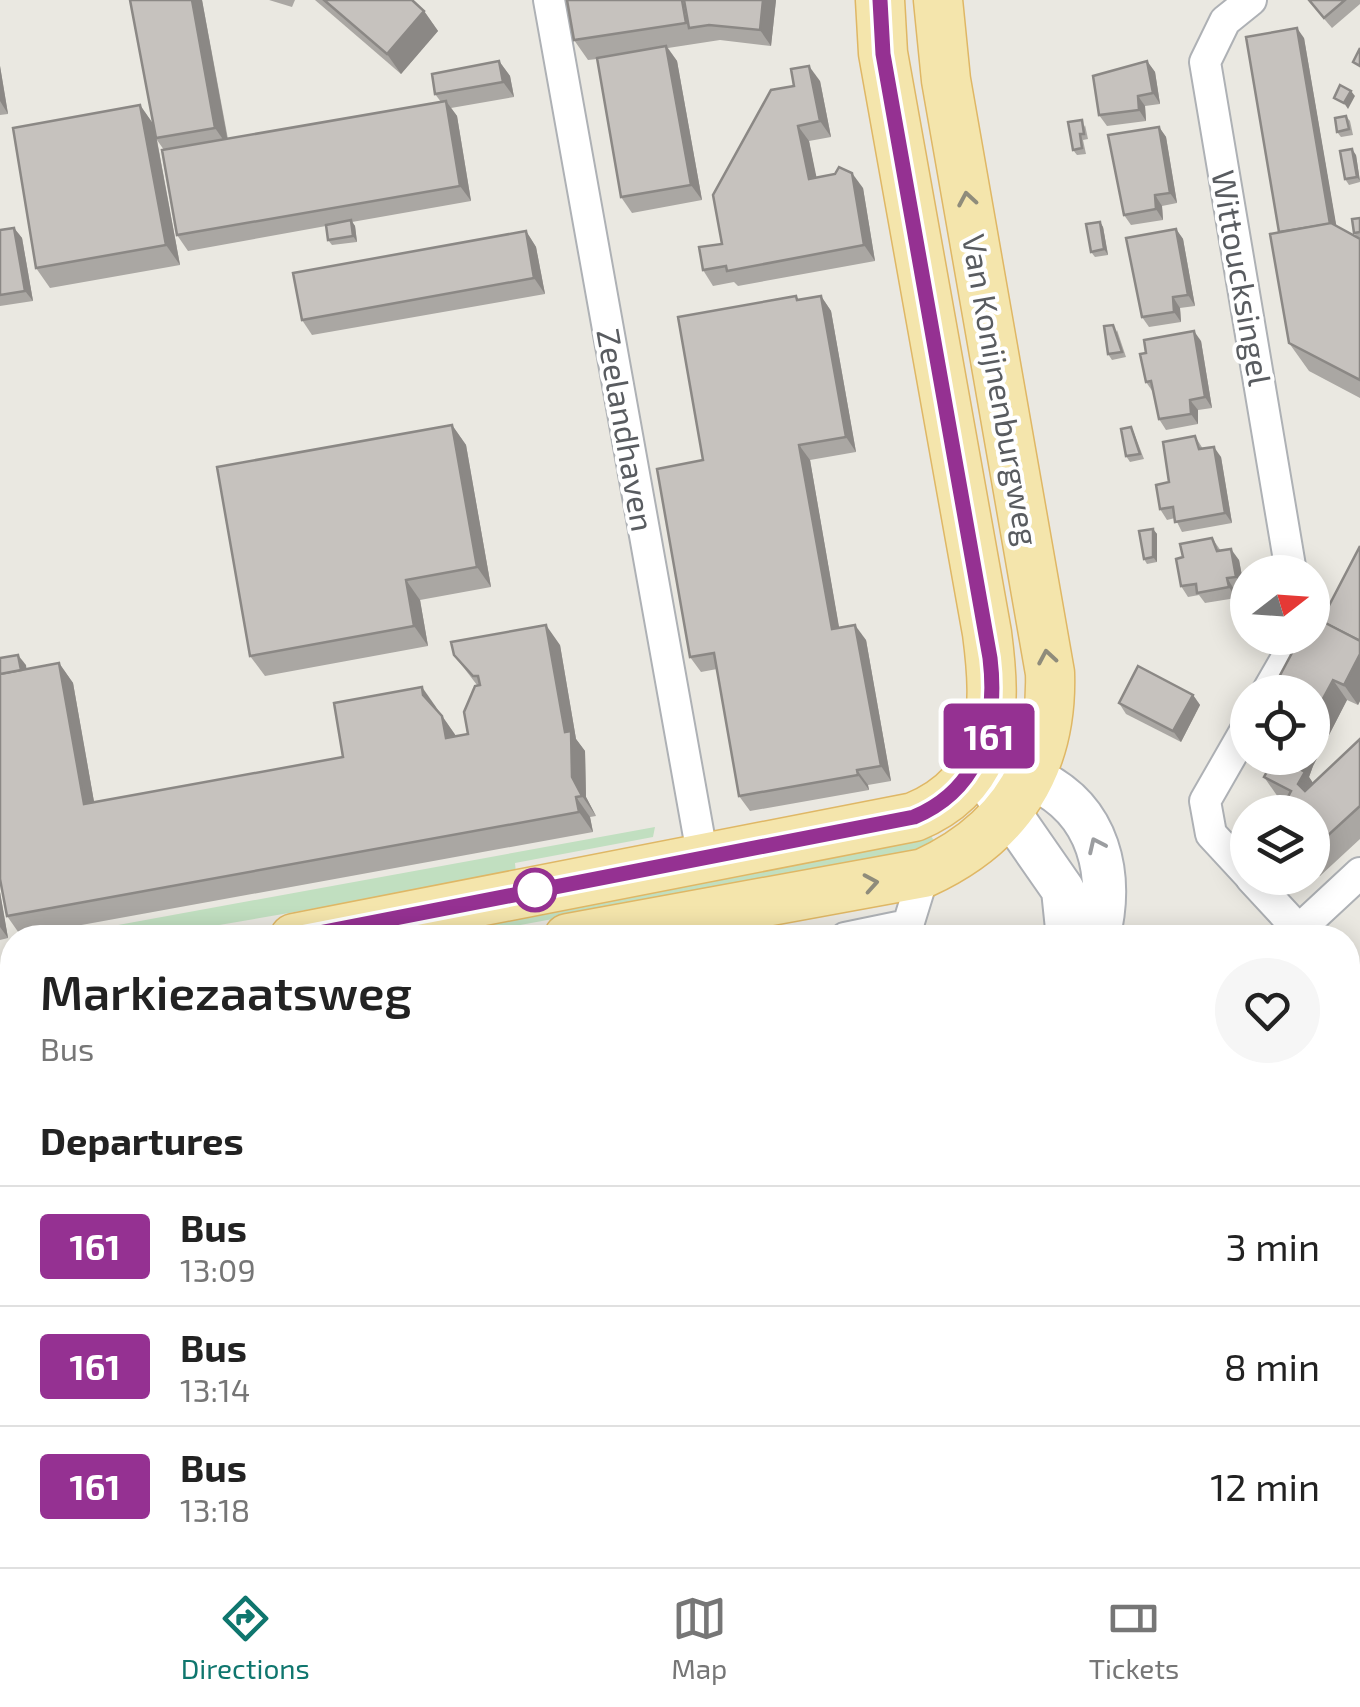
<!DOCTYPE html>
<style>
:root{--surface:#fff;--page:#f6f6f6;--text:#222;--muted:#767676;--line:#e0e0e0;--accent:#0f766e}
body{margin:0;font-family:"Exo 2",sans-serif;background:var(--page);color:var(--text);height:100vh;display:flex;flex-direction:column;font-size:38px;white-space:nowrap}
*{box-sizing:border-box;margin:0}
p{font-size:32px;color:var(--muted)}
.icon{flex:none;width:55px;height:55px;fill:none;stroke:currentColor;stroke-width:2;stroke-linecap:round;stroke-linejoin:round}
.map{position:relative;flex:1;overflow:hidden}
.details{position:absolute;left:0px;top:925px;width:1360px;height:642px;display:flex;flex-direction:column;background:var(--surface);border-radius:40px 40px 0 0;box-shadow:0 5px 25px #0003}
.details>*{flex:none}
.badge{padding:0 20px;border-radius:8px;font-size:35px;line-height:65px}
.needle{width:65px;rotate:73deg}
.fabs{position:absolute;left:1230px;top:555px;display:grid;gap:20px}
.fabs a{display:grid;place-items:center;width:100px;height:100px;border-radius:50%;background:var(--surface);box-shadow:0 5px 25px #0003;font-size:50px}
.map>.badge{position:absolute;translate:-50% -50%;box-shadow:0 0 0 5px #fff}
h2{padding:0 40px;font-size:38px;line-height:90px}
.round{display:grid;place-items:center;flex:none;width:105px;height:105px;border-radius:52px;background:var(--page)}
.headline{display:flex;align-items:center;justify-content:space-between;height:170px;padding:0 40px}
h1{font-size:48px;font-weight:600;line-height:75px}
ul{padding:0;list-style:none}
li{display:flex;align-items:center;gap:30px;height:120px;padding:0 40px;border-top:2px solid var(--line)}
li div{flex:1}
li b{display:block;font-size:38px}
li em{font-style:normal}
li .badge{min-width:110px;font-weight:700;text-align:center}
.dock{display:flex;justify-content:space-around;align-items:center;height:140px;border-top:2px solid var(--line);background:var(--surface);font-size:28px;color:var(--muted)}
.dock a{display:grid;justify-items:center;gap:5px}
.dock .on{color:var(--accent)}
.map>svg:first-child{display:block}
</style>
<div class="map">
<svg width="1360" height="1567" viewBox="0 0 1360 1567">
<rect width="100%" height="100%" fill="#eae8e1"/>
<g fill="#c1dfc0">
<polygon points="655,827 653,837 515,863 516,874 149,937 47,938"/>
<polygon points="927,830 939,848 455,937 355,938"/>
</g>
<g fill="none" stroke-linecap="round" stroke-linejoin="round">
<g stroke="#aeb1b5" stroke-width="19">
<polyline id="service" points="0,1285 12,1283"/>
</g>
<g stroke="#aeb1b5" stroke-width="34">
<g id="minor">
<polyline points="549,0 703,859"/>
<polyline points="1251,0 1225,21 1205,62 1291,572"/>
<polyline points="1267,692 1298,638"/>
<polyline points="1248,726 1205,801 1211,834 1248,874"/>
<polyline points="1251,878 1299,930"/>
<polyline points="845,938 908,925 924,873"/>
<polyline points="1290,938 1360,873"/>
<polyline points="1348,1093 1360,1107"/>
<polyline points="767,1555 770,1567"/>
<polyline points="1341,1567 1360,1562"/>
</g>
</g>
<g stroke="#adb0b5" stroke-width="46">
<g id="secondary">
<path d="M976,764C996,769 1018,772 1036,780C1100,810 1114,875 1098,938"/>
<polyline points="988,782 1063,890 1068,938"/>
<polyline points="1194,1555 1197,1567"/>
</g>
</g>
<g stroke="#dfb765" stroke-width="51">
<g id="primary">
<path d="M294,938L914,817C998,782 997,709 987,633L883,53L880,0"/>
<path d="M568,938L924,873C1009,834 1053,767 1050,673L946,80L938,0"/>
<polyline points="0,991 12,989"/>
<polyline points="0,1038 12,1036"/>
</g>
</g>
<use href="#service" stroke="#fff" stroke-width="15"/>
<use href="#minor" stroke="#fff" stroke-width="30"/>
<use href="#secondary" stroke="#fff" stroke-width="42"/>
<use href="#primary" stroke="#f4e5ac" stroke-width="48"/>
</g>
<g fill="#aaa7a3">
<polygon points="130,0 202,0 228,139 441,102 435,94 499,61 510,76 514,97 451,108 457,116 471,201 352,222 355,226 357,242 332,245 328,240 326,226 188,251 177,235 164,150 157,140 180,265 50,288 36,268 140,105 153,124"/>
<polygon points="269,0 295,0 292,7"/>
<polygon points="315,0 412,0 424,11 438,31 401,74"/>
<polygon points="776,0 771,46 720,40 668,48 677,61 702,200 632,213 621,197 597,59 588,60 574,40"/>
<polygon points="1308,0 1360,0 1360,4 1332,28"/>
<polygon points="1304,38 1336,226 1357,237 1354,233 1360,218 1360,398 1309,371 1289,343"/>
<polygon points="1147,61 1155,72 1160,104 1145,106 1146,121 1107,126 1099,115"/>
<polygon points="0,66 8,114 0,115"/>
<polygon points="820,81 831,137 809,141 816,178 863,188 875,261 738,286 734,282 713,286 703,270 722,244"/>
<polygon points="1346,116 1350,121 1353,135 1341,137 1337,132"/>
<polygon points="1085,125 1088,139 1083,140 1086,154 1077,155 1073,150"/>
<polygon points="1159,127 1166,137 1177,203 1162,206 1163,220 1131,225 1124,215"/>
<polygon points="1356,155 1360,182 1349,185 1345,179"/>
<polygon points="1100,222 1103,227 1108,255 1095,257 1091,252"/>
<polygon points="14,228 22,238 33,301 0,306 0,230"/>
<polygon points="1176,229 1183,239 1195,306 1180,308 1181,322 1149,327 1142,317"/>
<polygon points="526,231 536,247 545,294 312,335 302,320"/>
<polygon points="821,296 831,311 856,452 810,460 839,628 866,640 891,781 868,785 869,790 750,811 739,796 717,669 701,672 690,657 703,460 799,300"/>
<polygon points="1117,330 1126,357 1112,360 1108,354"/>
<polygon points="1201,341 1212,408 1198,410 1198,424 1166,430 1159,419 1153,392 1146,382"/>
<polygon points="452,425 466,445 491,587 420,600 428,646 265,676 250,656"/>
<polygon points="1131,427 1134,433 1144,459 1130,462 1126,456"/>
<polygon points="1195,436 1203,449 1221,457 1232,523 1182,532 1175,518 1167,520 1160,509 1169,482"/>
<polygon points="1153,529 1157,534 1157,562 1147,564 1144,559"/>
<polygon points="1212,538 1221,551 1239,560 1244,587 1234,589 1236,598 1205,603 1199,595 1188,597 1181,586 1183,557"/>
<polygon points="1360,546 1360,701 1358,705 1347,700 1313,766 1309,777 1313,783 1360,739 1360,839 1320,876 1312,869 1312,812 1278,797 1264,777 1268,769 1258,764 1254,758 1312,758 1321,621"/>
<polygon points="560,645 576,739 585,751 586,797 596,816 590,817 593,832 21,936 7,916 26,665 26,669 59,663 73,683 94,802 343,757 436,707 456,736 468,734 477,685 454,655"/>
<polygon points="1193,695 1200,705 1181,742 1126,714 1119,703"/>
<polygon points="0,892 8,938 0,940"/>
<polygon points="1348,1122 1360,1136 1360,1209 1348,1220"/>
<polygon points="1348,1275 1356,1287 1360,1304 1360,1429 1348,1432"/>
<polygon points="1360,1430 1360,1456 1348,1459 1348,1433"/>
<polygon points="1360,1483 1360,1537 1349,1539 1348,1536 1348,1486"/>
<polygon points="857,1555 1019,1555 951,1567 859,1567"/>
<polygon points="1246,1555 1285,1555 1252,1563"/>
</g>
<g fill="#8b8885">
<polygon points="192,0 202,0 229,148 215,128"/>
<polygon points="763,0 776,0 771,46 760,30"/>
<polygon points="424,11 438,31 401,74 387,54"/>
<polygon points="1297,28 1304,38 1339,241 1331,231"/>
<polygon points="666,46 677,61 702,200 691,185"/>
<polygon points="499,61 510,76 514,97 503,82"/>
<polygon points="1147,61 1155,72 1160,104 1153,93"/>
<polygon points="0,66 8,114 0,101"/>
<polygon points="809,66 820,81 831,137 820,121"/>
<polygon points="1351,91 1355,96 1348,109 1344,103"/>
<polygon points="1138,96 1145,106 1146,121 1139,110"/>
<polygon points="446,101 457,116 471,201 460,186"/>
<polygon points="140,105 154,125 180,265 166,245"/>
<polygon points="798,126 809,141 820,194 809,179"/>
<polygon points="1159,127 1166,137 1177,203 1170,193"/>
<polygon points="1352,149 1356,155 1360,181 1357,177"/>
<polygon points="852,173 863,188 875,261 864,245"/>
<polygon points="1155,195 1162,206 1163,220 1156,209"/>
<polygon points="351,220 355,226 357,242 353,236"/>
<polygon points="1100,222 1103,227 1108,255 1104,249"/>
<polygon points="14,228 22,238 33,301 25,291"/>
<polygon points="1176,229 1183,239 1195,306 1188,295"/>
<polygon points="526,231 536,247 545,294 534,278"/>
<polygon points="821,296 831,311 856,452 846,437"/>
<polygon points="1173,297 1180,308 1181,322 1174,312"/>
<polygon points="1194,331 1201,341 1212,408 1205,397"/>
<polygon points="1190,400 1198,410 1198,424 1191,414"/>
<polygon points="452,425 466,445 491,587 477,567"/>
<polygon points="799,445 810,460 842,644 832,629"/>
<polygon points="1214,447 1221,457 1232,523 1225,513"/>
<polygon points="1153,529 1157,534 1157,562 1153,557"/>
<polygon points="1231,549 1239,560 1244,587 1236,577"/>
<polygon points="1227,578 1234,589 1236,598 1229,587"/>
<polygon points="406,580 420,600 428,646 414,626"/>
<polygon points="546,625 560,645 576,739 585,751 586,797 596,816 582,796 572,777"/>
<polygon points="855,625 866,640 891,781 881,766"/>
<polygon points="1360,654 1360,701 1358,705 1344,685"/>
<polygon points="18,655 26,665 29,688 22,678"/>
<polygon points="59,663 73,683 98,824 84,804"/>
<polygon points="1333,680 1347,700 1313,766 1309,777 1319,792 1312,804 1298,784 1292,765 1295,758 1312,758 1312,719"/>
<polygon points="422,687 436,707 437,715 423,695"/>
<polygon points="1193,695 1200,705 1181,742 1173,731"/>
<polygon points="442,716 456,736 446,738"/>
<polygon points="857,770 868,785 869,790 858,775"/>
<polygon points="576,797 590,817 593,832 579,812"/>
<polygon points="0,892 8,938 0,927"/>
<polygon points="1348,1275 1356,1287 1360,1304 1360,1330 1351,1317 1348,1305"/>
<polygon points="71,1555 79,1555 81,1567 73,1567"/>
<polygon points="834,1555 842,1555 844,1567 836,1567"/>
</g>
<g fill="#c6c2be" stroke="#8b8885" stroke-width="2.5">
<polygon points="130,0 192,0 215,128 156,138"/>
<polygon points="324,0 412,0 424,11 387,54"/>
<polygon points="567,0 682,0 686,23 574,40"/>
<polygon points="684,0 763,0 760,30 709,25 689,28"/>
<polygon points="1309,0 1345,0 1324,18"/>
<polygon points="1297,28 1330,224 1279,232 1246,37"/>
<polygon points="666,46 691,185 621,197 597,58"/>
<polygon points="1360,48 1360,66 1353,62"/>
<polygon points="499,61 503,82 435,94 432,74"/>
<polygon points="1147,61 1153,93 1138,96 1139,110 1099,115 1093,76"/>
<polygon points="809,66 820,121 798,126 809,179 835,174 839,167 852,173 864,245 727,271 726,266 703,270 699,247 722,244 713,195 771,90 794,86 791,69"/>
<polygon points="1340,85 1351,91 1344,103 1334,98"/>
<polygon points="446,101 460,186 177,235 162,150"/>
<polygon points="140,105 166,245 36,268 13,128"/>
<polygon points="1346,116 1349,129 1337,132 1335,118"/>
<polygon points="1082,120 1084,134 1080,134 1082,148 1073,150 1068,122"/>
<polygon points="1159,127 1170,193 1155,195 1156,209 1124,215 1108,135"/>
<polygon points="1352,149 1357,177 1345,179 1340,151"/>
<polygon points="1360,218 1360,232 1354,233 1352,219"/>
<polygon points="351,220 353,236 328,240 326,225"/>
<polygon points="1100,222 1104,249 1091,252 1086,224"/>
<polygon points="1331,223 1360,239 1360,380 1289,343 1270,234"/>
<polygon points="14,228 25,291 0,295 0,230"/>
<polygon points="1176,229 1188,295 1173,297 1174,312 1142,317 1126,238"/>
<polygon points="526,231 534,278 302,320 293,273"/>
<polygon points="796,296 797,300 821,296 846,437 799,445 832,629 855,625 881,766 857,770 858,775 739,796 714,653 690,657 657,469 703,460 678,317"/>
<polygon points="1113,325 1122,352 1108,354 1104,326"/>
<polygon points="1194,331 1205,397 1190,400 1191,414 1159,419 1151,381 1146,382 1140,354 1146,353 1144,340"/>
<polygon points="452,425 477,567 406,580 414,626 250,656 217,467"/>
<polygon points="1131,427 1140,454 1126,456 1121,429"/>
<polygon points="1195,436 1199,449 1214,447 1225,513 1175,522 1173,507 1160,509 1156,485 1169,482 1163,442"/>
<polygon points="1153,529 1153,557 1144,559 1139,531"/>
<polygon points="1212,538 1217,551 1231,549 1236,577 1227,578 1229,587 1197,593 1196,584 1181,586 1176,559 1183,557 1180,544"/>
<polygon points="1360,546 1360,641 1321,621"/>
<polygon points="1312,616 1360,641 1360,654 1344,685 1333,680 1312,719 1312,692 1271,692 1300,638 1312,638"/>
<polygon points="546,625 565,732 571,731 572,777 582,796 576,797 579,812 7,916 0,879 0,674 59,663 84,804 343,757 334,703 422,687 423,695 442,716 446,738 468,734 464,712 475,686 480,685 478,676 473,676 454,655 451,642"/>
<polygon points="18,655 21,670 0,674 0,658"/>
<polygon points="1138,666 1193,695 1173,731 1119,703"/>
<polygon points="1360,739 1360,806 1312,850 1312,812 1280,812 1291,791 1264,777 1274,759 1270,758 1295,758 1292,765 1305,772 1298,784 1305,791"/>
<polygon points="1348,1122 1360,1136 1360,1191 1352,1198 1348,1191"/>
<polygon points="1348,1305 1351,1317 1360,1315 1360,1396 1348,1399"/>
<polygon points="12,1326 12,1555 71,1555 73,1567 0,1567 0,1330"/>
<polygon points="1360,1430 1360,1450 1348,1453 1348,1433"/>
<polygon points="1360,1483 1360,1524 1348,1527 1348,1486"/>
<polygon points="802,1555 834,1555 836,1567 804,1567"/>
<polygon points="857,1555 920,1555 913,1556 914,1566 907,1567 859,1567"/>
</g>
<defs><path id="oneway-chevron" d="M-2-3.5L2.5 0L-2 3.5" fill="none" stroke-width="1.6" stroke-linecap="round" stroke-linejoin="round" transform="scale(2.5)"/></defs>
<g stroke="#8f8c7b">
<use href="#oneway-chevron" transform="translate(967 199) rotate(-100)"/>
<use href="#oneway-chevron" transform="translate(1047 657) rotate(-100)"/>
<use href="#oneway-chevron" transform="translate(871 883) rotate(-10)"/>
</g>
<use stroke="#9b9da0" href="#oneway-chevron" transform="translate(1096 845) rotate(-115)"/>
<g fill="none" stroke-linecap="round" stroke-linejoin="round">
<g stroke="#fff" stroke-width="22">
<path id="line" d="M293,938L914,817C981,789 998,724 990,658L883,54L880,0"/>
</g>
<use href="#line" stroke="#953192" stroke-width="15"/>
</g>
<circle fill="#fff" stroke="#953192" stroke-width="5" cx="535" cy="890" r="20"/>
<g text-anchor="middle" stroke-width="8" stroke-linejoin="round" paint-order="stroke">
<g font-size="32" fill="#595c60" stroke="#fff">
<text transform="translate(1241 278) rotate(80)" y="11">Wittoucksingel</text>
<text transform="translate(1000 390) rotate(80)" y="11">Van Konijnenburgweg</text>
<text transform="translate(625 430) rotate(80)" y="11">Zeelandhaven</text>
</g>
</g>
</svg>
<div class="fabs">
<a><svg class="needle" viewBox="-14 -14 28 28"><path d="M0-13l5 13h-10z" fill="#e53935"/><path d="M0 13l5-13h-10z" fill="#767676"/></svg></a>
<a><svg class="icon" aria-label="locate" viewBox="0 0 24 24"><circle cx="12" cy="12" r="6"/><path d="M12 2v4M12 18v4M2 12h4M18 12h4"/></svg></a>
<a><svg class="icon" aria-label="layers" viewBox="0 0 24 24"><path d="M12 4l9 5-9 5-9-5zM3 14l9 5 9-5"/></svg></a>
</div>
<b class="badge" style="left:989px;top:736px;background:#953192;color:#fff">161</b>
<section class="details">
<div class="headline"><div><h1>Markiezaatsweg</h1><p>Bus</p></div><a class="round"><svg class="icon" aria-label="heart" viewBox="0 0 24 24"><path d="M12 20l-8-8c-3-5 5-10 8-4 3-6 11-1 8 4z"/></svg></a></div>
<h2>Departures</h2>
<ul>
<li><span class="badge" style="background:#953192;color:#fff">161</span><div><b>Bus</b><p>13:09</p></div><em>3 min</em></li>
<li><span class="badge" style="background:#953192;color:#fff">161</span><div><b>Bus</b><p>13:14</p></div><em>8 min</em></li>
<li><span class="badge" style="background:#953192;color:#fff">161</span><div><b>Bus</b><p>13:18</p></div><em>12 min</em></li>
</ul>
</section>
</div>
<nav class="dock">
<a class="on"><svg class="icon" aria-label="directions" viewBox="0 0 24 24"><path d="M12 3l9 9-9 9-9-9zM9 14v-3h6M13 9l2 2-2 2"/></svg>Directions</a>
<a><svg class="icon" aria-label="map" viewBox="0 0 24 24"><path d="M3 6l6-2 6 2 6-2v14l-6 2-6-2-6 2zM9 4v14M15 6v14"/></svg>Map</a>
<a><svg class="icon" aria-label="tickets" viewBox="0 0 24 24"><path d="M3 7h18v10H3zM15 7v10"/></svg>Tickets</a>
</nav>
